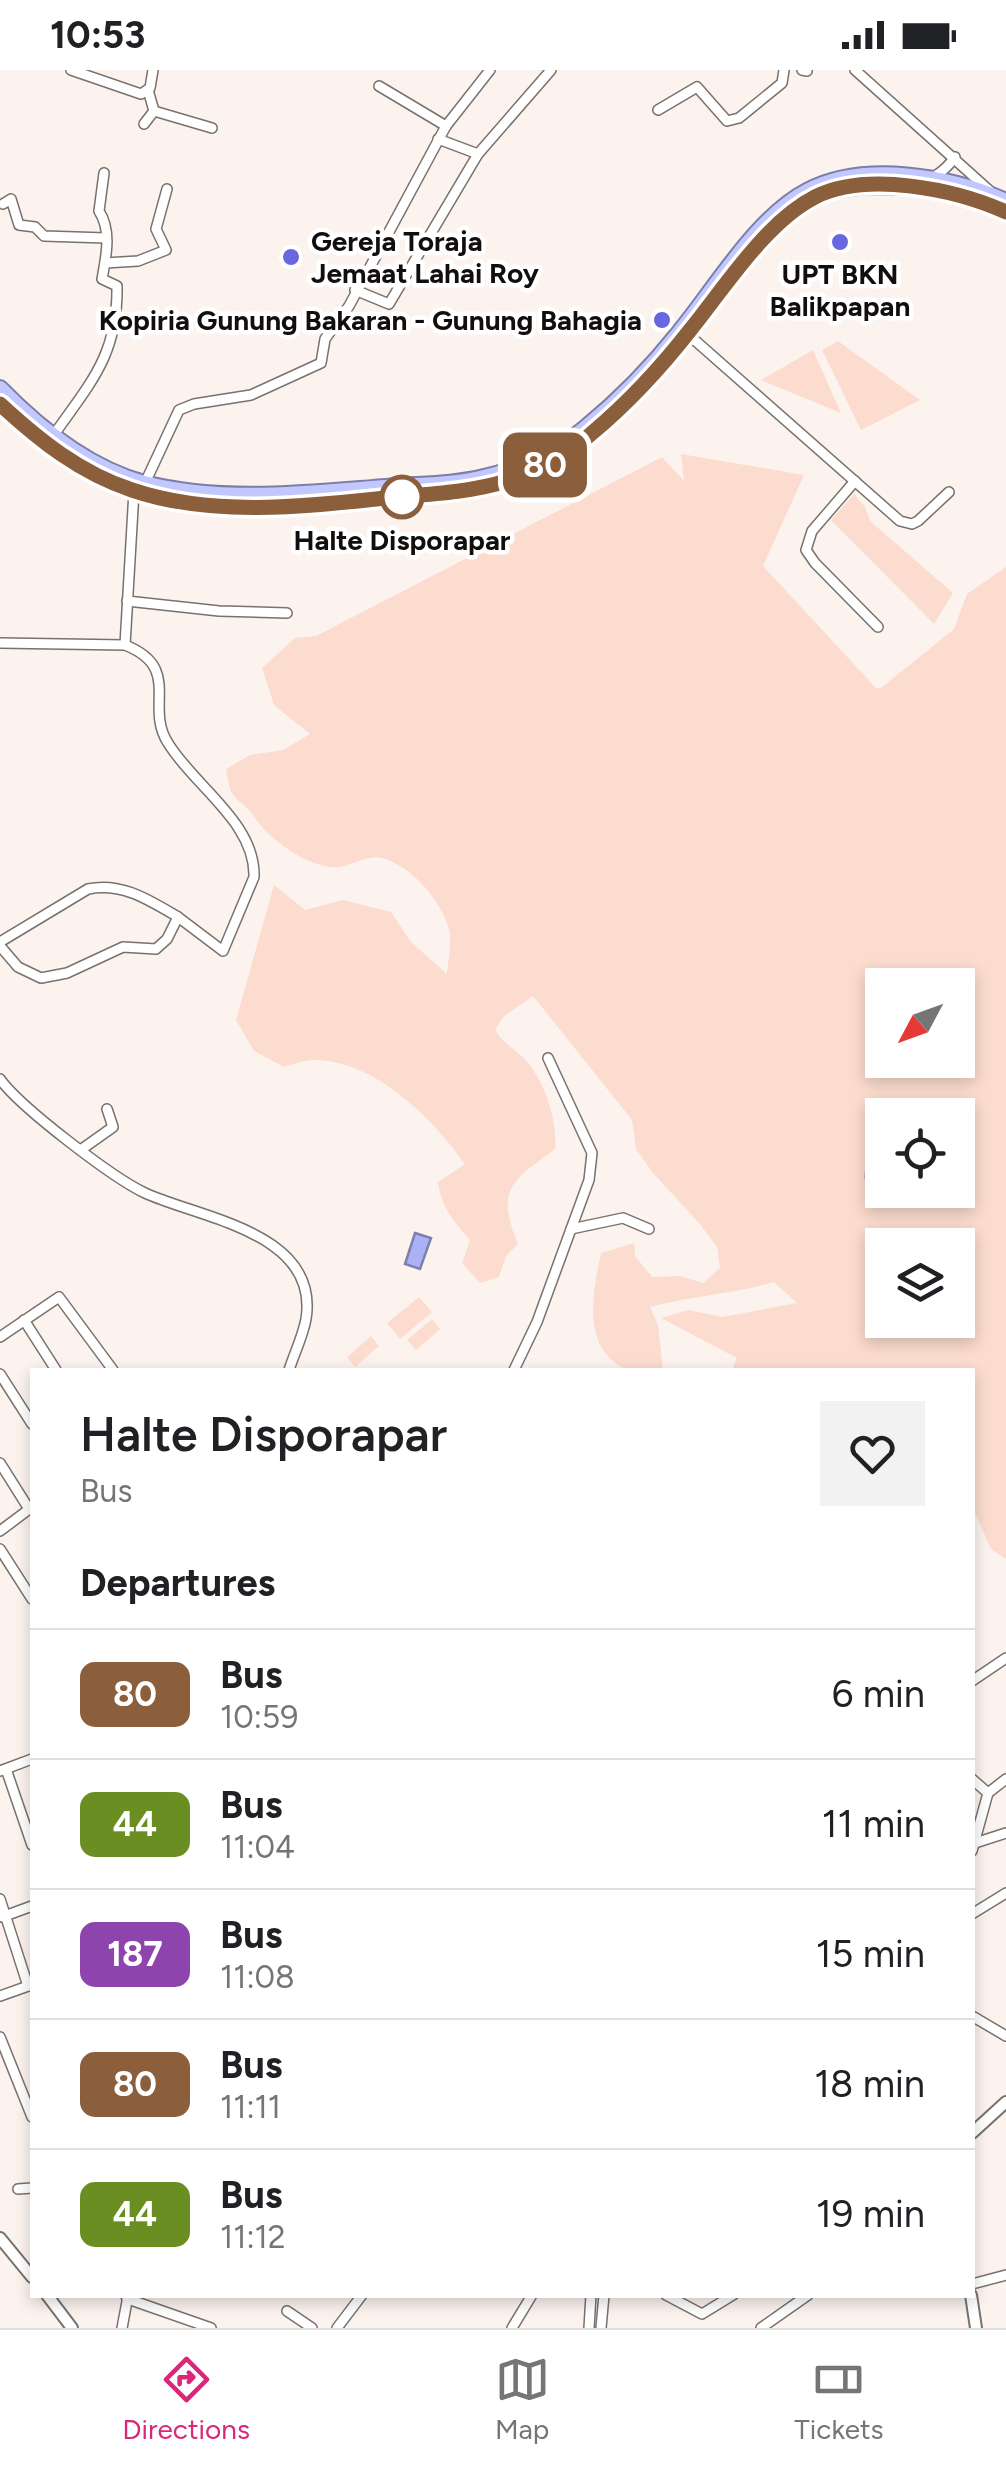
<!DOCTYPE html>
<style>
:root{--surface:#fff;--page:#f2f2f2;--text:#202124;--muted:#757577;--line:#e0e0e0;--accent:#db2777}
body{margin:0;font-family:Figtree,sans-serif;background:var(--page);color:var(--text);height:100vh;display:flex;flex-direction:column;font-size:38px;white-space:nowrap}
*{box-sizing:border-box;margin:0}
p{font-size:32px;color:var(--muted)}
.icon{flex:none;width:55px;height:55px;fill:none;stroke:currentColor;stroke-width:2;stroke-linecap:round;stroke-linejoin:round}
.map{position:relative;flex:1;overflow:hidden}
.details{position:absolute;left:30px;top:1298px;width:945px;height:930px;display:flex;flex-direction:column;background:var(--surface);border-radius:0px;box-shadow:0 5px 15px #0003}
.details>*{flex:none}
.badge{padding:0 20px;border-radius:15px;font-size:35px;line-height:65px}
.needle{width:65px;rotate:229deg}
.fabs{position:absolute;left:865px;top:898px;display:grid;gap:20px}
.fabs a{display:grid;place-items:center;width:110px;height:110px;border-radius:0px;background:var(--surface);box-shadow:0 5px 15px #0003;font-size:50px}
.map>.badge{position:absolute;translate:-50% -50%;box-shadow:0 0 0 5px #fff}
h2{padding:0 50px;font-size:38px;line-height:90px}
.round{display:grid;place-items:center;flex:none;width:105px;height:105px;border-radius:0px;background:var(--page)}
.head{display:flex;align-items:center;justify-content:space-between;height:170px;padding:0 50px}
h1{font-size:48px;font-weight:600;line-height:75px}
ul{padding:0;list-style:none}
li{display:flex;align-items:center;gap:30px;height:130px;padding:0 50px;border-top:2px solid var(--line)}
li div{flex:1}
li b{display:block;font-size:38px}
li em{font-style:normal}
li .badge{min-width:110px;font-weight:700;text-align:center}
.status{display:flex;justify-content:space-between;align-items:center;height:70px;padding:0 50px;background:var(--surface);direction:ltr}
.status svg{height:28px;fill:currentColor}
.menu{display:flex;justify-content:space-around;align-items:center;height:140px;border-top:2px solid var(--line);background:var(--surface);font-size:28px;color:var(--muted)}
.menu a{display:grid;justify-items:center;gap:5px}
.menu .selected{color:var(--accent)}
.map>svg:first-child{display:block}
</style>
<div class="status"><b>10:53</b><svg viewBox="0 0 49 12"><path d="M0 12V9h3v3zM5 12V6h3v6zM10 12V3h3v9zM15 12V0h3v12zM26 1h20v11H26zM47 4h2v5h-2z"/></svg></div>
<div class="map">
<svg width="1006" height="2258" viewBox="0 0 1006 2258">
<rect width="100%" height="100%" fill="#fcf3ef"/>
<g fill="#fbdcce" fill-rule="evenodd">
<polygon points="838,271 920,330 861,360 822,280"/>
<polygon points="813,280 841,343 761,310"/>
<path d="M681,384L804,405L763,496L876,618H881L954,559L967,524L1006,497V1489L991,1479L973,1438L972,1300H732L737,1288L661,1248L688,1240L722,1247L797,1233L774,1212C733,1224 692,1226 650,1237L658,1255L663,1300C652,1300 634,1303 624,1298C581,1278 593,1220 601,1183L634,1173L635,1186L652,1207L680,1206L703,1213L720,1198L717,1177L699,1153L653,1103L636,1079L632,1050L533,926L503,947L495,960C504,975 519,981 529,994C546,1016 558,1054 555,1079C512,1111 495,1119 518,1174L506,1186L499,1207L480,1213L462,1193L470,1170C454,1152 441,1137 438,1112L465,1094C433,1049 375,990 314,990C305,990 293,994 284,997L254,981L236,950L274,815L305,840L343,830L391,842L411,872L447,904C448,891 452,871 449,859C441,830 412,797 383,788C368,784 353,795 339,797C312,800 269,770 256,749C240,724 231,738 226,699L250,685L283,680L310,664L274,635L262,598L295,568L316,566L662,387L684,411ZM882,915H958V990H882ZM882,1045H958V1120H882ZM882,1175H958V1250H882Z"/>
<polygon points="854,424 865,437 870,451 953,523 934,554 831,450"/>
<polygon points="419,1227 432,1242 400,1269 387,1253"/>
<polygon points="432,1249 440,1259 416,1280 407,1270"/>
<polygon points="371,1266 379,1276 355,1297 347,1287"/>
</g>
<g fill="#aab1f5" stroke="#7c80af" stroke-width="2.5">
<path d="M882,1060V1120H896L888,1127L873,1129C857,1103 871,1085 882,1060Z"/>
<polygon points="415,1163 431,1168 420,1199 405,1194"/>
</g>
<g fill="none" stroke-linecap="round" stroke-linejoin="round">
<g stroke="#79716d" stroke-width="12">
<g id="minor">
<polyline points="71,0 141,24 150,18 153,0"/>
<polyline points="802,0 807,1"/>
<polyline points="855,0 991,122"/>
<polyline points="379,16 446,56"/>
<polyline points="658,40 697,17 727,51 739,48 782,13 784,0"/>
<polyline points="154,41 212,58"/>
<polyline points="144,54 154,41 148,20"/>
<polyline points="438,69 478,84"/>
<path d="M922,118C933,104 942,106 955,87"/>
<polyline points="3,134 11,129 19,155 35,157 44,166 106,168"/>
<polyline points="105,193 138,191 166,180 156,159 167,119"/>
<polyline points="355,220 389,234 478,84 551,0"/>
<polyline points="682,259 900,451 912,454 918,451 949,422"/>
<path d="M53,366C91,312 118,285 117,216L102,209C106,187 112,161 99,141L104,103"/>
<polyline points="855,411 812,461 806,480 815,493 878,557"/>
<polyline points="145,413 179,340 194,334 251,325 321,293 325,269 349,236 446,56 490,0"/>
<polyline points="127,531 219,541 287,543"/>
<path d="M0,573L125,575C183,598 144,636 168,673C194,716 256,753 254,807L223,881L178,847"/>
<polyline points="125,575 134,421"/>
<path d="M0,872L88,819C122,812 149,830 178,847L167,869L156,879L123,877L67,903L41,908L18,897L0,876"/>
<path d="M0,1009C20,1037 113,1108 145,1123C199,1148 320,1162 306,1249C303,1266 294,1284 289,1300"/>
<polyline points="82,1079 113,1057 107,1039"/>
<polyline points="571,1159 623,1148 649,1159"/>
<polyline points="24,1250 56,1300"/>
<polyline points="0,1267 59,1227 113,1300"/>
<polyline points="514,1300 537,1252 589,1110 592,1083 548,988"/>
<polyline points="0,1304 32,1354"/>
<polyline points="0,1393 29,1439"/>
<polyline points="0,1461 32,1437"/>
<polyline points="0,1479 32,1529"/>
<polyline points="972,1611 1006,1588"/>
<polyline points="6,1699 32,1775"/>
<polyline points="0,1701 32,1689"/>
<polyline points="972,1709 988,1723 972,1781"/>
<polyline points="988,1723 1006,1709"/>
<polyline points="975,1773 1006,1763"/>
<polyline points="0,1829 28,1916"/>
<polyline points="972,1844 1006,1823"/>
<polyline points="2,1847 32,1836"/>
<polyline points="0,1926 31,1915"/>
<polyline points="972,1946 1006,1966"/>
<polyline points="0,1967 32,2047"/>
<polyline points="18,2119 32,2118"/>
<polyline points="972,2214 1006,2205"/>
<polyline points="125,2225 128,2229 211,2258"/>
<polyline points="666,2225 702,2244 733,2225"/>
<polyline points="287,2241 312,2258"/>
<polyline points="122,2258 128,2226"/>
<polyline points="337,2258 362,2225"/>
<polyline points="512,2258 532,2225"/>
<polyline points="589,2258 591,2225"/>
<polyline points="601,2258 604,2225"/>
<polyline points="761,2258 808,2225"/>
</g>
</g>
<g stroke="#79716d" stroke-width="14">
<g id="tertiary">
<polyline points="972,2063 1006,2032"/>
<polyline points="0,2168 32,2207"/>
<polyline points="47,2225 72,2258"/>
<polyline points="971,2225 976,2258"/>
</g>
</g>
<g stroke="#7a7ea9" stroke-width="18">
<g id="trunk">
<polyline points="836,120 866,116 914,117"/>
<polyline points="964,127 1006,142"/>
<path d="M0,318C39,358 89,398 144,413C222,433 307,423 386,417C418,414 452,415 484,407C520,399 556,382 585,358C619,330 653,295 680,261C716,217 757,147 807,121C863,91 951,106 1006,131"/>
<path d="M0,334C39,370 82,405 134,421C212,445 298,437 378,429C411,426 445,424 478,418"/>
</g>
</g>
<use href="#minor" stroke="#fff" stroke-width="9"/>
<use href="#tertiary" stroke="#fff" stroke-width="10"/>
<use href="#trunk" stroke="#c2c8fe" stroke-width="14"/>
</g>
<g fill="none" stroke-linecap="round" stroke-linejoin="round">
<g stroke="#fff" stroke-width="22">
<path id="line" d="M0,334C39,370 80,403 132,420C214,448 310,436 395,427C432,424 471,422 507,411C538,401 568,385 592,363C628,333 662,296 691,259C725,217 766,152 815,127C867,101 955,119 1006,142"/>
</g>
<use href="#line" stroke="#8b5e3c" stroke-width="15"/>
</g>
<g fill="#6867e1" stroke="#fff" stroke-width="4">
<circle cx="840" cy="172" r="10"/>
<circle cx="291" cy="187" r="10"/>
<circle cx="662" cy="250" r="10"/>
</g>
<circle fill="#fff" stroke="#8b5e3c" stroke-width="5" cx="402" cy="427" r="20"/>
<g text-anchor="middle" stroke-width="9" stroke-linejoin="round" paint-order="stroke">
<g font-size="28" font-weight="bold" fill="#110e0d" stroke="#fff" text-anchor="start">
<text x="311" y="181">Gereja Toraja<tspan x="311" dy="32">Jemaat Lahai Roy</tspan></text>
<text x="840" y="214" text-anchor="middle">UPT BKN<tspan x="840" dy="32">Balikpapan</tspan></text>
<text x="642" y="260" text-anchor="end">Kopiria Gunung Bakaran - Gunung Bahagia</text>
</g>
<g font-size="28" font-weight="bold" fill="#110e0d" stroke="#fff">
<text x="402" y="480">Halte Disporapar</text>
</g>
</g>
</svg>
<div class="fabs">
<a><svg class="needle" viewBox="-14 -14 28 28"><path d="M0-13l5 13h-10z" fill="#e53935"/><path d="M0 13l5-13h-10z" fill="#757577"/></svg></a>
<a><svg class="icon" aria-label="locate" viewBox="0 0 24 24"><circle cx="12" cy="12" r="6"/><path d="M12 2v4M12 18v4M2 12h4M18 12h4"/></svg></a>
<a><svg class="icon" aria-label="layers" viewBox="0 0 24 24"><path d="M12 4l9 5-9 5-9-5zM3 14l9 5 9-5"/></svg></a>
</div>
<b class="badge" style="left:545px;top:395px;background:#8b5e3c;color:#fff">80</b>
<section class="details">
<div class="head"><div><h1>Halte Disporapar</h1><p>Bus</p></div><a class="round"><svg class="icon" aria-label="heart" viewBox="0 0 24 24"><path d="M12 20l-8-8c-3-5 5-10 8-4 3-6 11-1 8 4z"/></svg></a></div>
<h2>Departures</h2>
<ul>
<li><span class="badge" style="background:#8b5e3c;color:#fff">80</span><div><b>Bus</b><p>10:59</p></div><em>6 min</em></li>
<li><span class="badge" style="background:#6b8e23;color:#fff">44</span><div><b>Bus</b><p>11:04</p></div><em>11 min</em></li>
<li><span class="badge" style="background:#8e44ad;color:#fff">187</span><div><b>Bus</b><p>11:08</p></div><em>15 min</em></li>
<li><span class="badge" style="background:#8b5e3c;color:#fff">80</span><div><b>Bus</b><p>11:11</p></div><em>18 min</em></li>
<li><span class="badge" style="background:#6b8e23;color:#fff">44</span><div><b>Bus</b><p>11:12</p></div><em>19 min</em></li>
</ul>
</section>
</div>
<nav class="menu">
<a class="selected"><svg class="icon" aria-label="directions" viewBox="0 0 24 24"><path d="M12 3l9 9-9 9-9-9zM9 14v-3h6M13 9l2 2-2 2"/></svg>Directions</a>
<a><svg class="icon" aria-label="map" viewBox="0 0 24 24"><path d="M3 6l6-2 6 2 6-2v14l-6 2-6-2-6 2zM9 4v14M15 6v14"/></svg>Map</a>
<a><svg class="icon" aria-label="tickets" viewBox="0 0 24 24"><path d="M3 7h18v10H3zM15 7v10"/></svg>Tickets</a>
</nav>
